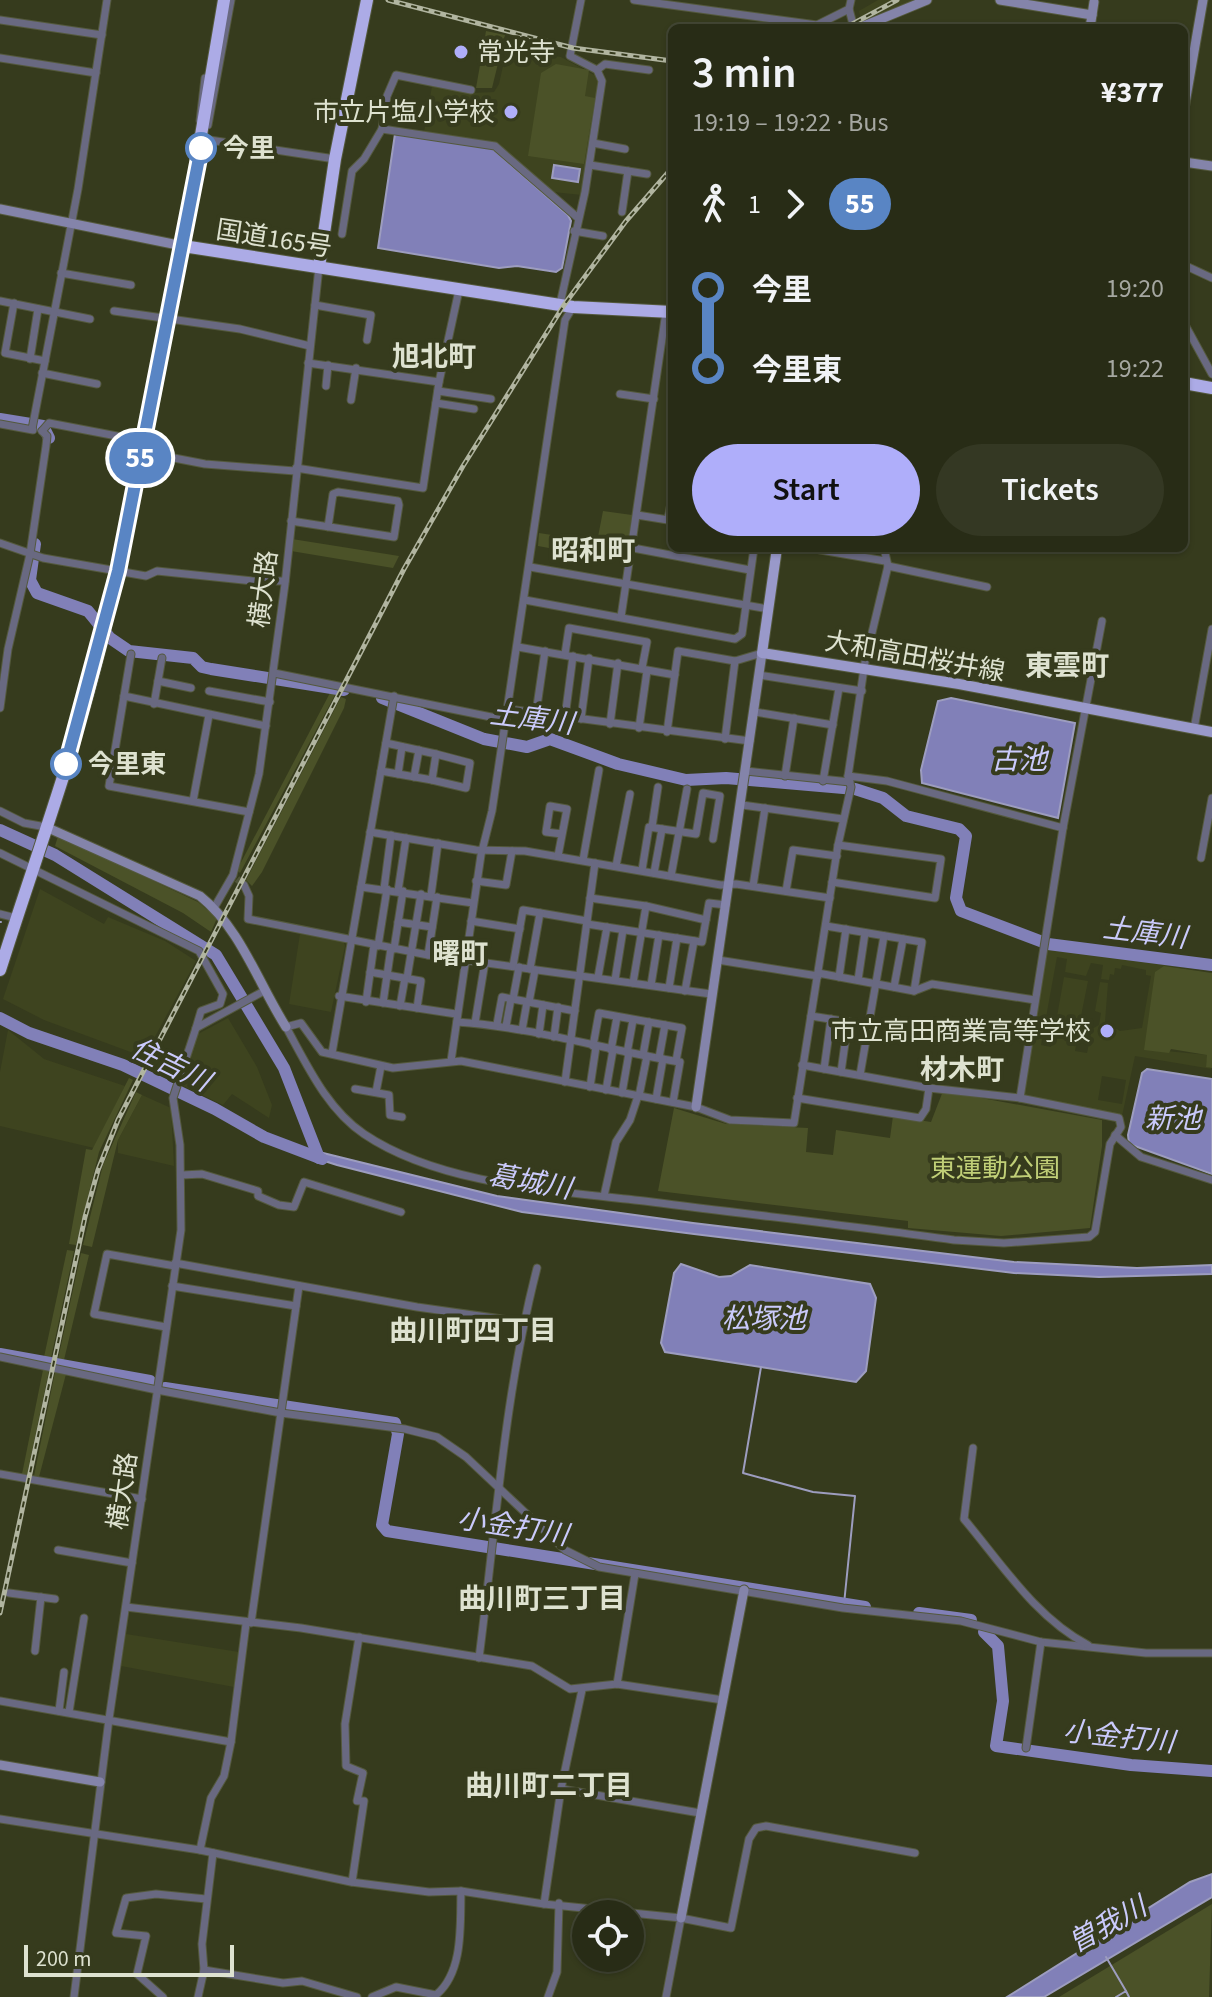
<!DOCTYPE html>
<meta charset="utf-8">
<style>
:root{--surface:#282c16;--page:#343823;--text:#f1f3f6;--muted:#a5a7a1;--line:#444835;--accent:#afaefa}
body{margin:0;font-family:"Source Sans 3","Noto Sans JP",sans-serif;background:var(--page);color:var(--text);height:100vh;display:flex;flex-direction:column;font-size:30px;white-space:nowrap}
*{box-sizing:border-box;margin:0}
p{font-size:26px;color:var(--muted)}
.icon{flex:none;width:44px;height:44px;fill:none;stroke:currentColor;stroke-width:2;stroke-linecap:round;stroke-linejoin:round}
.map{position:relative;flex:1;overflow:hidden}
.drawer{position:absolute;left:668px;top:24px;width:520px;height:528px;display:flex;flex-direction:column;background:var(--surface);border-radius:12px;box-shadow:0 2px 6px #0004,0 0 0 2px var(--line)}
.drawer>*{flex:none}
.badge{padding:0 16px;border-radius:26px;font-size:28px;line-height:52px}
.fabs{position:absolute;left:572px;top:1900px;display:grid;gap:16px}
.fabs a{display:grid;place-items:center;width:72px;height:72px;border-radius:50%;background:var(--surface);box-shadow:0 2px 6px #0004,0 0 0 2px var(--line);font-size:40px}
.scale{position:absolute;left:24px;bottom:20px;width:210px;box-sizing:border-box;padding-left:8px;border:4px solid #dee2d0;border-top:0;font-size:22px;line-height:28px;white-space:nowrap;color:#dee2d0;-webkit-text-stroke:6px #363b1d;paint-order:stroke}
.map>.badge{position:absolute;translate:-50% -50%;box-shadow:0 0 0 4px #fff}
.legs{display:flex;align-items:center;gap:12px;height:88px;padding:0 24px;font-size:26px}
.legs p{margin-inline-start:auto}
.overview{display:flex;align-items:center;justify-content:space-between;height:136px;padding:0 24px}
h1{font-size:44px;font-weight:600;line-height:60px}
.cta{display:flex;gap:16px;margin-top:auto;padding:16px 24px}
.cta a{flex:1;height:92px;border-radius:48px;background:var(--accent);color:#111;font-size:32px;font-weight:600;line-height:92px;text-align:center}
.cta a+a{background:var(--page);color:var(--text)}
ul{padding:0 24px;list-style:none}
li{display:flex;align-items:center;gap:28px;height:80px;font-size:30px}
li i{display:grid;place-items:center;width:12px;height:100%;margin:0 10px;background:currentColor}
li i::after{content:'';width:20px;height:20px;margin:-10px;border:6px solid;border-radius:50%;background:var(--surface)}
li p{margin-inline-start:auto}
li:first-child i{background:linear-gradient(#0000 50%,currentColor 0)}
li:last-child i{background:linear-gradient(currentColor 50%,#0000 0)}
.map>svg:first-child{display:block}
</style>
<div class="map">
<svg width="1212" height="1997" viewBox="0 0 1212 1997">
<rect width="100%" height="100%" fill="#363b1d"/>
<g fill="#3e441f" fill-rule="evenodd">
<polygon points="878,0 915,0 862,24 859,11"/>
<polygon points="507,48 561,57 600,78 582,195 553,192 499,144 424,132 432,86 471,93 494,92 499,84"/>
<polygon points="40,889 104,924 108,917 165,941 196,961 144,1057 44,1020 3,999"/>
<polygon points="300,934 343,940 345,946 331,1012 289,1004"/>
<path d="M1047,947L1212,972L1164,966L1145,1049L1208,1055L1206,1066L1212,1069L1135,1056L1122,1116L1026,1097L1023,1092ZM1057,957L1067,959L1065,972L1086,976L1091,963L1103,965L1101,979L1109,980L1110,974L1114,975L1115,968L1121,969L1122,965L1146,970V975L1151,976L1142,1028L1120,1031L1105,1022L1108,983L1100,982L1095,1011L1101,1013L1099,1025L1092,1029L1087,1053L1075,1051L1078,1034L1074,1039L1056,1035L1054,1030L1051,1047L1041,1045ZM1102,1076L1126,1080L1122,1104L1098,1100Z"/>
<polygon points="1064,977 1088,981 1079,1026 1056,1022"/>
<polygon points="228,1018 257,1067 272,1105 269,1118 232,1094 223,1105 181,1085 198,1034"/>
<polygon points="8,1030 44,1059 125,1086 94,1148 0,1126 0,1072"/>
<polygon points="142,1095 171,1108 174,1166 118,1153 118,1140"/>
<polygon points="126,1634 239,1652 234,1687 121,1666"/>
</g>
<g fill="#4b5228">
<polygon points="486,31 505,35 492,88 476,88"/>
<polygon points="556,64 589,70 585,96 595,98 584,164 528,156 541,73"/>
<polygon points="603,511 632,515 625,562 538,546 539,533 597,542"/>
<polygon points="292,539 399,556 393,568 291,551"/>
<polygon points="331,691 336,693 240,873 237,870"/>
<polygon points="341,697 346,699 344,708 262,872 252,886 246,880"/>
<polygon points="58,836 198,902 217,918 211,932 183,913 55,846"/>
<polygon points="1164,966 1212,973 1212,1068 1206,1067 1207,1055 1171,1049 1169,1053 1144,1050 1155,972"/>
<polygon points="129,1078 133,1080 99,1152 76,1245 69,1244 86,1149 92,1150"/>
<polygon points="943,1091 1102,1120 1102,1146 1090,1228 1001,1236 908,1228 908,1221 658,1191 674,1108 726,1124 808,1128 806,1152 833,1155 836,1130 890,1138 893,1116 931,1122"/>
<polygon points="136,1092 142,1095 118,1140 92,1247 83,1245 103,1165"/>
<polygon points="67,1250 74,1251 51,1358 44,1357"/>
<polygon points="81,1253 89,1255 64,1360 58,1359"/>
<polygon points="43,1370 49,1371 27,1475 22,1474"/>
<polygon points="55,1372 66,1374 39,1477 34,1476"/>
<polygon points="1212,1904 1209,1997 1059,1997"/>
</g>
<g fill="#8180b8" stroke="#9d9dbf" stroke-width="2">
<polygon points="395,134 492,148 568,215 571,221 562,268 556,272 517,266 499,268 378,248"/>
<polygon points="554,165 580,169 578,182 552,178"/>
<polygon points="951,698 1075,723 1058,818 922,783 921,770 938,701"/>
<polygon points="1147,1069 1212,1079 1212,1174 1129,1144 1128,1135 1142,1073"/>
<polygon points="311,1150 497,1196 693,1223 1014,1262 1137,1268 1212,1265 1212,1274 1099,1277 1014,1273 694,1234 522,1212 337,1165 309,1156"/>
<polygon points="681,1264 719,1277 731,1276 750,1265 870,1284 876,1298 866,1371 856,1382 665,1352 661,1343 674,1273"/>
<polygon points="1212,1874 1212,1897 1044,1997 1007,1997 1190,1882"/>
</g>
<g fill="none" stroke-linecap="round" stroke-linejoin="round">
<g stroke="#9d9dbf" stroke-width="2">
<polyline points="0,922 1,922"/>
<polyline points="761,1367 743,1473 813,1492 855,1496 844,1604"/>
<polyline points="1106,1957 1126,1991"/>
<polyline points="1116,1997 1126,1991 1129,1997"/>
</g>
<g stroke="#8180b8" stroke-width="12">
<polyline points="0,419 43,426 49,438"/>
<polyline points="35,544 30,580 37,593 88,611 110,638 129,651 193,658 202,667 211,669 344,690"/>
<polyline points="382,698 484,739 527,747 550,739 618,764 686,780 726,778 855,789 883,798 906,816 959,829 966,836 956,898 961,911 1048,944 1212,965"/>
<polyline points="0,830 55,855 216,955 284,1068 319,1158"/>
<polyline points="0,1018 29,1033 123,1065 215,1109 264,1137 322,1159"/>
<polyline points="0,1354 150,1381"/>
<polyline points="165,1388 395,1423 398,1434 382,1525 387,1531 865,1607"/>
<polyline points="919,1613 971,1620"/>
<polyline points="984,1632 998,1646 1003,1701 996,1746 1131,1765 1212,1771"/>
</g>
<polyline stroke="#4f5438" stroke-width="7" stroke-dasharray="7 3.5" stroke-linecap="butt" points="237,879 244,885"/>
<g stroke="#54593d" stroke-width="9">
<g id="street">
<polyline points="634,0 817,25 849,9"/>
<polyline points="851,0 849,9 854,28"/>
<polyline points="0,20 102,35"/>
<polyline points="0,58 96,73"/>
<polyline points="597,70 605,64 649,70"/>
<polyline points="200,121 205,78"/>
<polyline points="208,125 231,0"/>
<polyline points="382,129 495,146 578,218"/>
<polyline points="203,139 335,159"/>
<polyline points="593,143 625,149"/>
<polyline points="590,165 647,174"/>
<polyline points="622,212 628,171"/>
<polyline points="574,231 603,236"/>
<polyline points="342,234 352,171 364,159 382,129 387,96 396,75 471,90"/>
<polyline points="1184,265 1212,278"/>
<polyline points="61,273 131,285"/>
<polyline points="0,301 90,319"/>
<polyline points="14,303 5,353 45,361"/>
<polyline points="560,304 585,192 602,81 597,70 570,56 581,0"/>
<polyline points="315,305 371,315 367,340"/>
<polyline points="114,311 240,329 310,346"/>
<polyline points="1184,323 1212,374"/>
<polyline points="30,359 38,309"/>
<polyline points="308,363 439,382"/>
<polyline points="42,373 97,384"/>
<polyline points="326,386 328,365"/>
<polyline points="438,391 491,399"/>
<polyline points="620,394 654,399"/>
<polyline points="351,400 356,368"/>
<polyline points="436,403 474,409"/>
<polyline points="0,424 33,430"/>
<polyline points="32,429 78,189 107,0"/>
<polyline points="42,431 49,423 143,441"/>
<polyline points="143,452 205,464 295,471"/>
<polyline points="296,468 423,488 439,382 459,290"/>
<polyline points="637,515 668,520 672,497"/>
<polyline points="291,521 394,537 399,505 398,501 338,492 333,494 328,527"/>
<polyline points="0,543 43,558 146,576 157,571 253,581 285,581"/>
<polyline points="633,548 750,570"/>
<polyline points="809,548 885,561"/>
<path d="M884,548L888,566L865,662L848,776L851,787L838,845L794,1123L730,1120L696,1107L461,1061L393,1068L322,1052L301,1023L286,1027C307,1065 327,1109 364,1134C441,1186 561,1191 652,1202C753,1215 854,1226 954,1240L1004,1243L1089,1237L1095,1232L1110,1144L1121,1127L1119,1118L1020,1098L1063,828L1102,621"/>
<polyline points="888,566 987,587"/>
<polyline points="530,567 768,609"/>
<polyline points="525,600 735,639 742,634 754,548"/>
<polyline points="621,617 666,312"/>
<polyline points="518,647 675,675"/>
<polyline points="131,654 109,786 249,812"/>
<polyline points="565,654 569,628 647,642 642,668"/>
<polyline points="274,673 506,720"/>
<polyline points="759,675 862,691"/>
<polyline points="158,681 191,688"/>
<polyline points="209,691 270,702"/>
<polyline points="124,696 266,726"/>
<polyline points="154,704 162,658"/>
<polyline points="0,708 8,649 30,554 46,446 47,436 42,431"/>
<polyline points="508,709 750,741"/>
<polyline points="755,712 833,725"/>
<polyline points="536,713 545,651"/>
<polyline points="565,717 573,656"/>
<polyline points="581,719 589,658"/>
<polyline points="610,724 618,663"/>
<polyline points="639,728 647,671"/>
<polyline points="1194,729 1212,629"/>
<polyline points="667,732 678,651 735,661 762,653"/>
<polyline points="725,739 735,661"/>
<polyline points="381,771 432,780 436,754 386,743"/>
<polyline points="746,771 850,782"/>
<polyline points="398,774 402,747"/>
<polyline points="785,776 794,718"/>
<polyline points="848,776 887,781 1063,828"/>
<polyline points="414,777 419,750"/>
<polyline points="432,780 466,788 470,763 436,754"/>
<polyline points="823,781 839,688"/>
<polyline points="193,801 209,715"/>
<polyline points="742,805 843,819"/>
<polyline points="0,811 24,823 46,827"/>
<polyline points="652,827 658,787"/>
<polyline points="370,832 476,850 525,851 721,885 736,884 830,898"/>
<polyline points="0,853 199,951 223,994 220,1004 201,1011 196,1028"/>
<polyline points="558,856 567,809 550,806 546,832 562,834"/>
<polyline points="1201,858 1212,798"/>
<polyline points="583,860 599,770"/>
<polyline points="616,866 630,794"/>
<polyline points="642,870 649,827 696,834 703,793 720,796 713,839"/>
<polyline points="654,873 662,829"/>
<polyline points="671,876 687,789"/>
<polyline points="476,881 506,885 512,851"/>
<polyline points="832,882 935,898 941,859 838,845"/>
<polyline points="244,885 249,896 248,919 428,955 711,994"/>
<polyline points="753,886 765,808"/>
<polyline points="361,887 473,903"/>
<polyline points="384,889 391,835"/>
<polyline points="398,891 406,838"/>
<polyline points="786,891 793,850 837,856"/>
<polyline points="431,895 438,843"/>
<polyline points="590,898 646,906 633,983"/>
<polyline points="646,906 706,920"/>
<polyline points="214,908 233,875 259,774 285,584 319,267"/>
<polyline points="0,914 16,918"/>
<polyline points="471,921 520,929"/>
<polyline points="398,922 432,927"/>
<polyline points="587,924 702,942 709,903 726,905"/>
<polyline points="826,926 922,942 914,991"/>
<polyline points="378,946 387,889"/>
<polyline points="394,949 403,891"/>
<polyline points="428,955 437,897"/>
<polyline points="718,960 818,976"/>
<polyline points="513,966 523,910 587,921"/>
<polyline points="530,969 540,913"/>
<polyline points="370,972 421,981 417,1008"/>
<polyline points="818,973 914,991 932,984 1035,1000"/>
<polyline points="598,977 607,927"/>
<polyline points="839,977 846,929"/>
<polyline points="407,978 421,894"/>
<polyline points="615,980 623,930"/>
<polyline points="858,980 865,933"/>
<polyline points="651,985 659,935"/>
<polyline points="894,987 903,939"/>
<polyline points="669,988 677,938"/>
<polyline points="685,991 694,941"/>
<polyline points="339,996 456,1014"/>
<polyline points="513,999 519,967"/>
<polyline points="366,1002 374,945"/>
<polyline points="529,1002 535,970"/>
<polyline points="383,1003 391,948"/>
<polyline points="400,1006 405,978"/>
<polyline points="811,1016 868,1025"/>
<path d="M457,1022C532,1027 605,1050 680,1062L673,1102"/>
<polyline points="475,1023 485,962"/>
<polyline points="497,1024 502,997 575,1011"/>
<polyline points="506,1026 511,999"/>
<polyline points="522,1030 527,1002"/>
<polyline points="539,1034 543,1005"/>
<polyline points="554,1037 558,1007"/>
<polyline points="593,1046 599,1013 682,1028 676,1061"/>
<polyline points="611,1050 617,1017"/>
<polyline points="332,1053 394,696"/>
<polyline points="627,1053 633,1020"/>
<polyline points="643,1055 649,1022"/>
<polyline points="659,1058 665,1025"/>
<polyline points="451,1061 481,855 492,811 565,320 573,307"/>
<polyline points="802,1065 929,1088"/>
<polyline points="824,1069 831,1019"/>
<polyline points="841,1072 848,1022"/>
<polyline points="860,1075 884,936"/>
<polyline points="565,1082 595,863"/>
<polyline points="590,1087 596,1047"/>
<polyline points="355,1089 389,1095 390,1115 402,1117"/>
<polyline points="606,1090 613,1050"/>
<polyline points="376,1092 381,1066"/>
<polyline points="622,1093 629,1053"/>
<polyline points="639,1096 647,1056"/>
<polyline points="797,1098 920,1118 926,1109 929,1088 1020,1098"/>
<polyline points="656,1099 663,1059"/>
<polyline points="1115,1135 1141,1157 1212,1180"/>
<polyline points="182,1175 202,1174 258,1191 258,1196 279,1205 294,1207 304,1182 401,1212"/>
<polyline points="604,1196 616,1142 630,1120 638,1096"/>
<polyline points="175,1263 417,1307 523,1322"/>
<polyline points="172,1286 296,1306"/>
<polyline points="166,1327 94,1314 107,1254 175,1266"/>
<polyline points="0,1357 157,1390 281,1413 405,1429 437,1437 466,1457 565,1550 599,1567 843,1608 961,1621 1041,1642 1146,1653 1212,1653"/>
<path d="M973,1448L964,1519C1001,1563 1036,1618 1088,1645"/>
<polyline points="0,1474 142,1499"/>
<polyline points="58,1550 132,1563"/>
<polyline points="9,1593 55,1599"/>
<polyline points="126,1607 301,1628 532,1666 570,1689 617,1684 723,1700"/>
<polyline points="251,1623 299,1286"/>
<polyline points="35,1651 41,1597"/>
<path d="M479,1658C496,1527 504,1396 537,1268"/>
<polyline points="617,1684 635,1574"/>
<polyline points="0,1701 231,1742"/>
<polyline points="59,1711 64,1672"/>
<polyline points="69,1712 84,1618"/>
<polyline points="1026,1748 1041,1642"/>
<polyline points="561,1789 700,1813"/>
<polyline points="0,1819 200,1850 351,1882 429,1892 461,1891 544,1904 681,1918 731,1928 749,1839 756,1828 766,1826 915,1853"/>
<polyline points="200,1850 211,1798 224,1776 231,1742 246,1624"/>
<polyline points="352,1882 364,1801 357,1801 363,1773 346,1766 345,1724 359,1637"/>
<polyline points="544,1904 561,1789 582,1690"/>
<polyline points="204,1970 283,1983 302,1981 357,1997"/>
<polyline points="74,1997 109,1719 181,1230 180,1145 173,1098 196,1028 264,991"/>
<polyline points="163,1997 137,1974 146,1936 116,1933 126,1898 156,1894 206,1899"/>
<polyline points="198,1997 204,1970 202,1944 213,1853"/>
<path d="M372,1997L396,1987L436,1995C464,1972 460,1924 461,1891"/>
<polyline points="548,1997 557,1972 559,1903"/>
<polyline points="666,1997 681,1918"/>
</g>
</g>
<g stroke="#54593d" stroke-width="11">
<g id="secondary">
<polyline points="1000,0 1092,15"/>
<polyline points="859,28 927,0"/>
<polyline points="1090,28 1094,2"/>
<polyline points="1184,109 1203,0"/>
<polyline points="1184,162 1212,166"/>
<polyline points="0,209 183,246"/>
<path d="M46,827L200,896C241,929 258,983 286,1027"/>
<polyline points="696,1107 762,653"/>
<polyline points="0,1765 100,1782"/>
<polyline points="681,1918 744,1590"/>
</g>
</g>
<g stroke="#54593d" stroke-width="12">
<polyline id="primary" points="777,548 762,653 959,684 1212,732"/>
</g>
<g stroke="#54593d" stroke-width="14">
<g id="highway">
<polyline points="183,246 573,307 672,312"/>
<polyline points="319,267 335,159 367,0"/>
<polyline points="1184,383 1212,388"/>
<path d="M0,970C35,859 76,749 103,635C153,426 188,212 224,0"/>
</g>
</g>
<use href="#street" stroke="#696981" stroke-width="7"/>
<use href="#secondary" stroke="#8484aa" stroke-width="9"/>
<use href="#primary" stroke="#9999ca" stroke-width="10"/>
<use href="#highway" stroke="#acabe6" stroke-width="12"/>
<g stroke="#b1b5a0" stroke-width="5">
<g id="rail">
<polyline points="388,0 573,48 672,61"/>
<polyline points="845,28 897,0"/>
<polyline points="0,1613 85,1217 98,1170 118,1120 404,569 463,466 564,305 626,221 672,168"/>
</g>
</g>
<use href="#rail" stroke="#363b1d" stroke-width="2" stroke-dasharray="6" stroke-linecap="butt"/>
</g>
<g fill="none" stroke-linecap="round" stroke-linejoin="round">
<g stroke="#fff" stroke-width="18">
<polyline id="line-1" points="66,764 118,571 201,148"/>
</g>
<use href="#line-1" stroke="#5985c4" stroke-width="12"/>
</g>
<g fill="#afaefa" stroke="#363b1d" stroke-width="3">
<circle cx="461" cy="52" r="8"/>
<circle cx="511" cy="112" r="8"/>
<circle cx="1107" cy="1031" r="8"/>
</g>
<g fill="#fff" stroke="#5985c4" stroke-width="4">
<circle cx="201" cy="148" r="14"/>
<circle cx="66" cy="764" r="14"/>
</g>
<g text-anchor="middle" stroke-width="8" stroke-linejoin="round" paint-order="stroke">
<g font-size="26" fill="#dee2d0" stroke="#363b1d" text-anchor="end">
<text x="477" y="61" text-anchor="start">常光寺</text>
<text x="495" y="121">市立片塩小学校</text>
<text x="1091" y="1040">市立高田商業高等学校</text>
</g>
<g font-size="26" font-weight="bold" fill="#dee2d0" stroke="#363b1d" text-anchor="start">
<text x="223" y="157">今里</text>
<text x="88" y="773">今里東</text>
</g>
<g font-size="26" fill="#dee2d0" stroke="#363b1d">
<text transform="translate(274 238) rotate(9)" y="9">国道165号</text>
<text transform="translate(263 589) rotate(-83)" y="9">横大路</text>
<text transform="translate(915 656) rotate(10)" y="9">大和高田桜井線</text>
<text transform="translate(122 1491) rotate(-82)" y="9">横大路</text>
</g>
<g font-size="26" fill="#c0cf77" stroke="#363b1d">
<text x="995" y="1177">東運動公園</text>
</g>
<g font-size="28" font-weight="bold" fill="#dee2d0" stroke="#363b1d">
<text x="434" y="366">旭北町</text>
<text x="593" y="560">昭和町</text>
<text x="1067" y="675">東雲町</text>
<text x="460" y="963">曙町</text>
<text x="962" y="1079">材木町</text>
<text x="473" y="1340">曲川町四丁目</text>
<text x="542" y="1608">曲川町三丁目</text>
<text x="549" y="1795">曲川町二丁目</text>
</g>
<g font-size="28" font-style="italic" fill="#cacafb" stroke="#363b1d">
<text transform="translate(532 718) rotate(7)" y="10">土庫川</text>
<text x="1019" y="769">古池</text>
<text transform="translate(1145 932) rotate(7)" y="10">土庫川</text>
<text transform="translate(171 1064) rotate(26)" y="10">住吉川</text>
<text x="1173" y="1128">新池</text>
<text transform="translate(530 1181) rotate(10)" y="10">葛城川</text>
<text x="764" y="1328">松塚池</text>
<text transform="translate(513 1526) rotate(9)" y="10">小金打川</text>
<text transform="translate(1119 1736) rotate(6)" y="10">小金打川</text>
<text transform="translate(1107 1924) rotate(-29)" y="10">曽我川</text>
</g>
</g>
</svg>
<div class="fabs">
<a><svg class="icon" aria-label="locate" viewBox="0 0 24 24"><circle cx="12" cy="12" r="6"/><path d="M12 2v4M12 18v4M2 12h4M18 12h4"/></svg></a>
</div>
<div class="scale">200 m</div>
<b class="badge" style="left:140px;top:458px;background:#5985c4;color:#fff">55</b>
<section class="drawer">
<div class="overview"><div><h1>3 min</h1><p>19:19 – 19:22 · Bus</p></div><b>¥377</b></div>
<div class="legs"><svg class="icon" aria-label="walk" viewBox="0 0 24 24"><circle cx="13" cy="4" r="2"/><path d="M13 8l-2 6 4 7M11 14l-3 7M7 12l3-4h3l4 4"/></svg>1<svg class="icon" aria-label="forward" viewBox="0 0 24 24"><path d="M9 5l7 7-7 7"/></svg><b class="badge" style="background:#5985c4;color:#fff">55</b></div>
<ul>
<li><i style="color:#5985c4"></i><b>今里</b><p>19:20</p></li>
<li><i style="color:#5985c4"></i><b>今里東</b><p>19:22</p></li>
</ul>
<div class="cta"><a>Start</a><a>Tickets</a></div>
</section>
</div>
